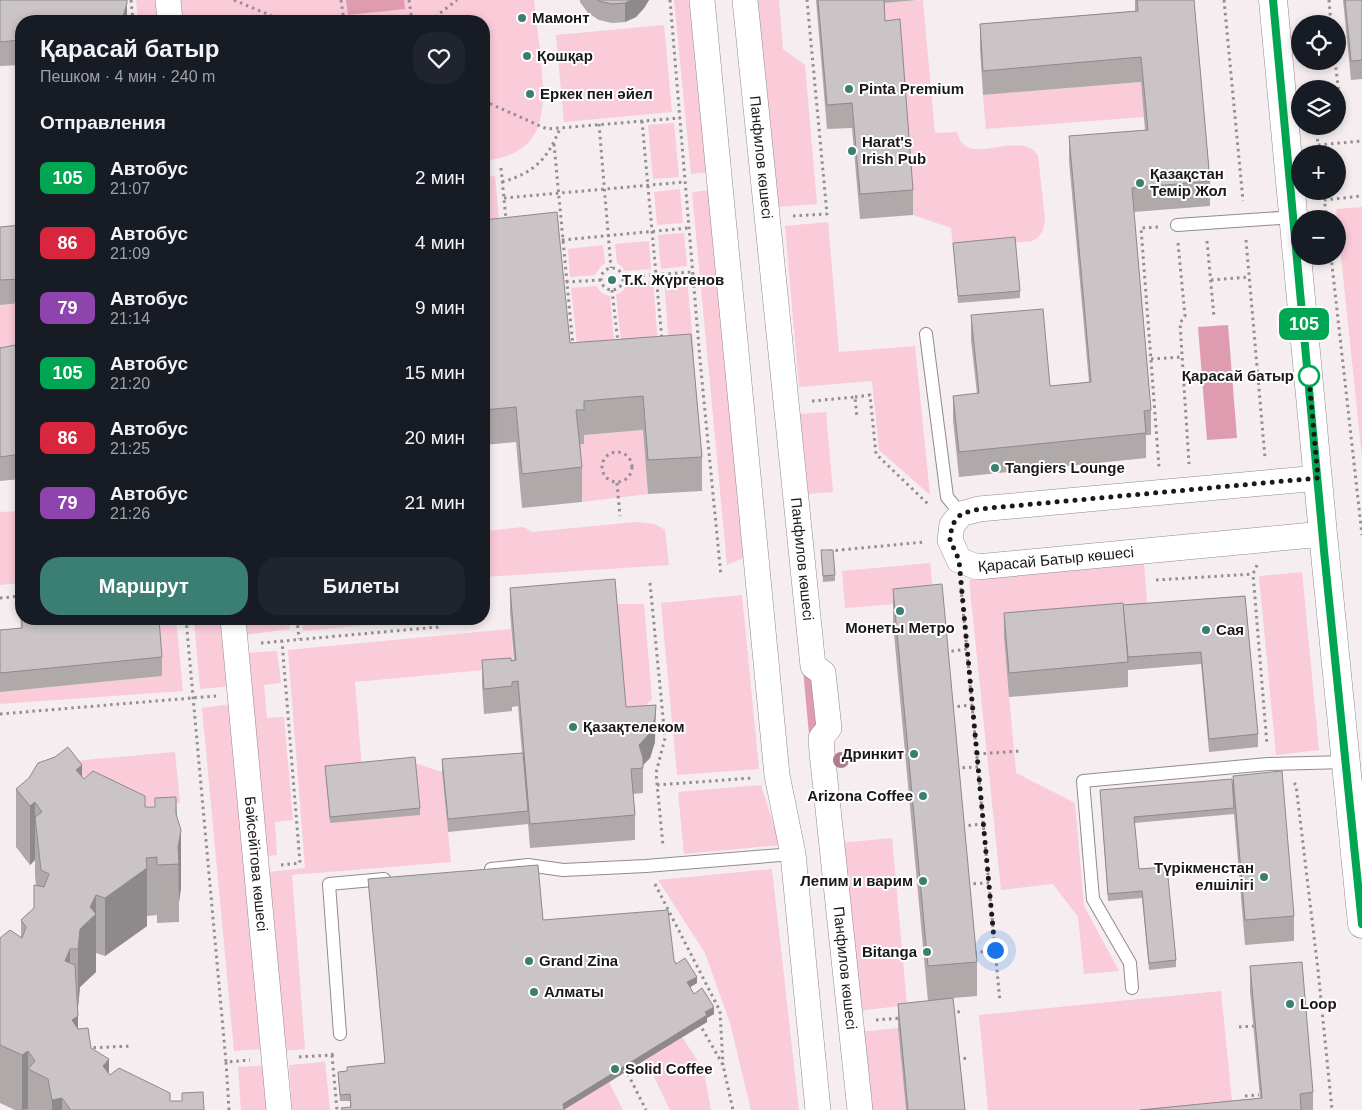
<!DOCTYPE html>
<html lang="ru">
<meta charset="utf-8">
<style>
:root{--surface:#171b24;--page:#20242c;--text:#f1f3f6;--muted:#9ea1a6;--accent:#3b7f72}
body{margin:0;font-family:Arial,sans-serif;background:var(--page);color:var(--text);height:100vh;display:flex;flex-direction:column;font-size:19px;white-space:nowrap}
*{box-sizing:border-box;margin:0}
p{font-size:16px;color:var(--muted)}
.icon{flex:none;width:28px;height:28px;fill:none;stroke:currentColor;stroke-width:2;stroke-linecap:round;stroke-linejoin:round}
.map{position:relative;flex:1;overflow:hidden}
.sheet{position:absolute;left:15px;top:15px;width:475px;height:610px;display:flex;flex-direction:column;background:var(--surface);border-radius:20px;box-shadow:0 2px 8px #0003}
.sheet>*{flex:none}
.badge{padding:0 10px;border-radius:8px;font-size:18px;line-height:32px}
.controls{position:absolute;left:1291px;top:15px;display:grid;gap:10px}
.controls a{display:grid;place-items:center;width:55px;height:55px;border-radius:50%;background:var(--surface);box-shadow:0 2px 8px #0003;font-size:25px}
.you{position:absolute;width:25px;height:25px;margin:-12px;border:4px solid #fff;border-radius:50%;background:#1a73e8;box-shadow:0 0 0 8px #1a73e833}
.map>.badge{position:absolute;translate:-50% -50%;box-shadow:0 0 0 2px #fff}
h2{padding:0 25px;font-size:19px;line-height:45px}
.round{display:grid;place-items:center;flex:none;width:52px;height:52px;border-radius:20px;background:var(--page)}
.overview{display:flex;align-items:center;justify-content:space-between;height:85px;padding:0 25px}
h1{font-size:24px;font-weight:700;line-height:38px}
.action{display:flex;gap:10px;margin-top:auto;padding:10px 25px}
.action a{flex:1;height:58px;border-radius:20px;background:var(--accent);color:#fff;font-size:20px;font-weight:700;line-height:58px;text-align:center}
.action a+a{background:var(--page);color:var(--text)}
ul{padding:0;list-style:none}
li{display:flex;align-items:center;gap:15px;height:65px;padding:0 25px}
li div{flex:1}
li b{display:block;font-size:19px}
li em{font-style:normal}
li .badge{min-width:55px;font-weight:700;text-align:center}
.map>svg:first-child{display:block}
</style>
<div class="map">
<svg width="1362" height="1110" viewBox="0 0 1362 1110">
<rect width="100%" height="100%" fill="#f5edef"/>
<g fill="#facbd9">
<polygon points="136,0 162,0 164,21 138,21"/>
<path d="M176,0H534C536,20 539,41 541,61C546,112 546,154 484,161V21H178Z"/>
<polygon points="674,0 692,0 710,172 691,174"/>
<polygon points="755,0 779,0 783,49 805,65 817,204 777,207"/>
<path d="M923,0L935,133L957,132C959,137 960,142 964,145C981,159 1021,132 1038,155L1045,219C1044,230 1042,236 1032,241L953,249L951,228L913,215L900,44L885,45L882,3Z"/>
<polygon points="664,25 672,112 564,122 556,35"/>
<polygon points="1141,82 1144,117 986,129 983,95"/>
<polygon points="674,123 679,177 653,179 648,125"/>
<polygon points="495,176 501,239 484,240 484,177"/>
<polygon points="680,189 683,223 657,225 654,192"/>
<polygon points="710,190 746,557 727,565 692,192"/>
<polygon points="1362,207 1362,457 1336,209"/>
<polygon points="828,222 839,352 915,346 930,495 879,450 872,381 799,387 785,226"/>
<polygon points="684,233 687,266 661,269 658,235"/>
<polygon points="649,241 651,269 625,271 622,267 617,263 615,244"/>
<polygon points="603,245 605,264 601,266 595,275 570,277 568,249"/>
<polygon points="687,278 694,353 670,355 664,280"/>
<path d="M653,281L659,356L623,360L616,295C622,292 626,289 627,283Z"/>
<path d="M597,286C599,292 603,294 610,296L616,361L579,364L571,288Z"/>
<polygon points="21,303 21,350 0,352 0,305"/>
<polygon points="826,412 833,492 807,494 799,414"/>
<polygon points="643,430 648,494 582,502 576,445 584,435"/>
<polygon points="21,511 21,583 0,585 0,512"/>
<polygon points="636,522 655,524 665,530 669,565 484,577 484,531 524,527 532,532"/>
<polygon points="930,563 934,601 845,608 842,571"/>
<polygon points="1144,563 1148,616 1004,638 1016,773 1075,803 1084,906 1119,971 1084,974 1078,917 1053,884 1001,890 969,580"/>
<polygon points="1302,572 1319,750 1276,755 1259,576"/>
<polygon points="742,595 759,769 677,775 661,603"/>
<polygon points="615,604 644,604 652,699 626,726"/>
<polygon points="157,619 176,619 183,691 0,704 0,692 162,676"/>
<polygon points="194,619 225,619 232,686 200,689"/>
<polygon points="242,619 289,619 290,629 244,635"/>
<polygon points="302,619 435,619 303,631"/>
<polygon points="511,629 514,667 355,682 362,769 415,763 442,772 451,862 292,875 305,1049 284,1051 268,872 305,868 288,650"/>
<polygon points="277,651 281,683 264,685 267,718 284,717 293,820 275,822 277,855 265,856 246,653"/>
<polygon points="231,704 264,1049 234,1051 202,708"/>
<polygon points="175,752 180,803 93,811 62,762"/>
<polygon points="761,785 780,845 684,854 678,792"/>
<polygon points="892,838 907,1005 858,1011 839,843"/>
<polygon points="772,869 799,1110 751,1110 730,1023 705,953 658,880"/>
<polygon points="1221,991 1232,1101 1146,1110 988,1110 979,1015"/>
<polygon points="898,1028 906,1110 867,1110 860,1032"/>
<polygon points="682,1037 704,1071 711,1110 670,1110 646,1060"/>
<polygon points="325,1062 330,1110 292,1110 289,1065"/>
<polygon points="271,1065 267,1110 241,1110 238,1067"/>
<polygon points="609,1082 623,1110 563,1110 566,1109"/>
</g>
<g fill="#df9cb0">
<polygon points="346,0 404,0 405,9 348,15"/>
<polygon points="1228,325 1237,438 1207,440 1198,327"/>
<polygon points="803,670 818,677 823,722 809,734"/>
</g>
<g fill="none" stroke-linecap="round" stroke-linejoin="round">
<g stroke="#928b8c" stroke-width="14">
<g id="lane">
<polyline points="1177,225 1294,217"/>
<polyline points="926,334 947,497 961,514"/>
<polyline points="491,869 528,865 563,870 646,866 793,854"/>
<polyline points="1132,988 1130,963 1093,899 1083,781 1268,764 1346,762"/>
<polyline points="340,1034 329,884 384,879"/>
</g>
</g>
<g stroke="#928b8c" stroke-width="26">
<g id="street">
<polyline points="168,0 170,21"/>
<polyline points="702,0 777,775 793,854 818,1110"/>
<path id="s1" d="M745,0L813,666L823,673L829,728L821,738L822,752L860,1110"/>
<path id="s2" d="M1318,478L979,509L961,514L952,525L950,540L959,560L977,567L1323,534"/>
<path id="s3" d="M233,619L279,1110"/>
</g>
</g>
<g stroke="#928b8c" stroke-width="29">
<polyline id="secondary" points="1273,0 1323,534 1362,924"/>
</g>
<g stroke="#948e90" stroke-width="3" stroke-dasharray="2.5 4" stroke-linecap="butt">
<polyline points="131,0 133,21"/>
<polyline points="234,0 284,21"/>
<polyline points="341,0 344,21"/>
<polyline points="409,0 412,21"/>
<polyline points="670,0 700,360 721,576"/>
<polyline points="1224,0 1243,201"/>
<polyline points="1329,0 1331,24"/>
<polyline points="371,21 382,19 396,21"/>
<polyline points="430,21 457,0"/>
<polyline points="1335,61 1340,102"/>
<polyline points="484,101 547,129 680,118"/>
<polyline points="642,121 662,340"/>
<polyline points="599,124 611,268"/>
<polyline points="1316,126 1319,154"/>
<polyline points="554,144 573,347"/>
<polyline points="1318,145 1362,141"/>
<polyline points="501,168 506,219"/>
<path d="M502,182C534,173 548,159 560,128"/>
<polyline points="1323,191 1327,219"/>
<polyline points="504,198 685,182"/>
<polyline points="1324,200 1362,196"/>
<polyline points="793,216 827,214 807,0"/>
<polyline points="1158,227 1141,228 1159,467"/>
<polyline points="562,240 688,228"/>
<polyline points="1246,240 1265,458"/>
<polyline points="1207,241 1214,317"/>
<polyline points="1178,243 1185,316 1180,323 1189,464"/>
<polyline points="1331,256 1362,535"/>
<circle cx="612" cy="279" r="11"/>
<polyline points="623,277 692,272"/>
<polyline points="1211,280 1249,277"/>
<polyline points="566,282 601,280"/>
<polyline points="612,290 618,343"/>
<polyline points="1151,359 1182,357"/>
<polyline points="855,397 870,395 876,454 928,504"/>
<polyline points="812,401 855,397 857,418"/>
<circle cx="617" cy="467" r="15"/>
<polyline points="617,483 620,516"/>
<polyline points="829,551 925,542"/>
<polyline points="1257,565 1253,574 1267,745"/>
<polyline points="1156,580 1253,574"/>
<polyline points="650,583 665,738 656,773 663,846"/>
<polyline points="961,588 1000,1002"/>
<polyline points="0,598 21,596"/>
<polyline points="186,619 226,1062"/>
<polyline points="297,619 299,639"/>
<polyline points="261,643 438,627 448,619"/>
<polyline points="945,652 967,649"/>
<polyline points="951,707 973,705"/>
<polyline points="0,714 216,696"/>
<polyline points="848,751 860,750"/>
<polyline points="977,754 1021,751"/>
<polyline points="956,768 978,767"/>
<polyline points="1294,783 1296,785 1318,970 1332,1110"/>
<polyline points="657,785 752,778"/>
<polyline points="962,826 984,824"/>
<polyline points="281,865 300,863 282,641"/>
<polyline points="655,884 720,1011 723,1065"/>
<polyline points="967,884 989,883"/>
<polyline points="974,953 995,950"/>
<polyline points="951,1013 964,1011"/>
<polyline points="876,1020 900,1018"/>
<polyline points="699,1023 723,1065 733,1110"/>
<polyline points="1239,1027 1254,1026"/>
<polyline points="87,1048 132,1046"/>
<polyline points="332,1055 337,1110"/>
<polyline points="299,1057 332,1055 334,1051"/>
<polyline points="957,1059 968,1058"/>
<polyline points="625,1068 646,1110"/>
<polyline points="1245,1096 1259,1095"/>
<polyline points="229,1110 226,1062 250,1060"/>
</g>
<use href="#lane" stroke="#fff" stroke-width="12"/>
<use href="#street" stroke="#fff" stroke-width="25"/>
<use href="#secondary" stroke="#fff" stroke-width="28"/>
</g>
<circle fill="#ad7e90" cx="841" cy="760" r="8"/>
<g fill="#afa9aa">
<polygon points="0,0 127,21 21,21 21,65 0,66"/>
<polygon points="580,0 649,0 644,8 636,17 625,22 612,23 599,20 588,13 580,2"/>
<polygon points="816,0 918,0 884,3 885,21 913,190 913,215 860,219 852,128 827,129"/>
<polygon points="1135,0 1194,0 1210,181 1210,206 1134,212 1151,410 1151,435 1146,435 1146,458 959,477 953,420 953,396 977,394 971,340 971,315 1050,386 1089,382 1069,161 1069,136 1145,130 1141,82 983,95 980,49 980,24 1135,11"/>
<polygon points="1343,0 1362,0 1362,79 1351,80"/>
<polygon points="484,220 570,343 691,334 702,457 702,491 648,494 643,430 584,435 584,444 580,444 582,467 582,502 522,508 516,442 484,445"/>
<polygon points="21,225 21,303 0,305 0,227"/>
<polygon points="953,243 1020,291 1020,298 958,303"/>
<polygon points="21,344 21,479 0,481 0,348"/>
<polygon points="821,550 835,575 835,581 823,582"/>
<polygon points="510,588 626,707 655,742 650,758 643,765 643,793 633,794 635,815 635,840 530,848 528,823 528,824 448,832 442,772 442,759 522,753 518,706 512,707 512,711 484,714 482,685 482,660 514,660 510,612"/>
<polygon points="893,589 977,962 977,996 953,998 965,1110 906,1110 898,1028 898,1004 928,1001 893,623"/>
<polygon points="1245,596 1258,734 1258,747 1209,752 1201,664 1128,670 1128,687 1009,697 1004,637 1004,613 1123,605"/>
<polygon points="20,603 50,623 162,657 162,676 0,692 0,630 21,628"/>
<polygon points="325,766 420,808 420,815 330,823"/>
<polygon points="1233,776 1294,916 1294,941 1245,945 1234,814 1134,823 1139,869 1176,960 1176,967 1149,970 1142,898 1108,901 1100,790 1233,793"/>
<polygon points="82,778 84,779 145,807 155,807 176,797 181,888 179,902 179,922 157,923 157,915 147,916 147,926 105,956 96,953 96,972 80,987 78,1007 78,1029 110,1075 170,1101 182,1101 182,1093 204,1110 15,1110 0,1103 0,938 21,937 21,920 34,908 36,886 35,876 35,860 30,865 16,847 16,789"/>
<polygon points="368,879 543,920 674,960 676,964 697,983 690,987 694,994 714,1014 707,1018 707,1022 564,1110 350,1107 350,1101 340,1101 338,1072 347,1071 385,1063"/>
<polygon points="1250,966 1313,1092 1313,1110 1140,1110 1260,1098 1250,991"/>
</g>
<g fill="#8e898b">
<polygon points="631,0 649,0 644,8 636,17 625,22 625,3"/>
<polygon points="127,3 127,21 119,21"/>
<polygon points="656,705 655,742 650,758 639,769 639,745"/>
<polygon points="82,765 82,823 76,770"/>
<polygon points="35,802 35,860 30,865 30,806"/>
<polygon points="181,830 181,888 179,902 178,847"/>
<polygon points="147,868 147,926 105,956 105,898"/>
<polygon points="96,895 96,972 80,987 78,1007 78,949 80,929"/>
<polygon points="70,949 70,1007 65,961"/>
<polygon points="697,977 697,983 687,989 687,982"/>
<polygon points="714,1007 714,1014 707,1018 707,1022 563,1110 563,1104"/>
<polygon points="78,1016 78,1074 72,1020"/>
<polygon points="28,1051 28,1109 22,1110 22,1055"/>
<polygon points="109,1059 109,1110 103,1066"/>
<polygon points="62,1098 62,1110 52,1110 52,1100"/>
</g>
<g fill="#cbc4c6" stroke="#8e898b">
<polygon points="0,0 127,0 127,3 123,17 119,21 21,21 21,40 0,42"/>
<polygon points="597,0 631,0 625,3 612,4 599,1"/>
<polygon points="818,0 884,0 885,21 900,19 913,190 860,194 852,103 827,105"/>
<polygon points="1137,0 1194,0 1210,181 1132,188 1151,410 1144,411 1146,433 959,452 953,396 979,393 971,315 1043,309 1050,386 1091,382 1069,136 1148,130 1141,57 983,71 980,24 1138,11"/>
<polygon points="1345,0 1362,0 1362,60 1351,61"/>
<polygon points="557,212 570,343 691,334 702,457 648,460 643,396 584,401 584,410 576,410 582,467 522,474 516,407 484,410 484,220"/>
<polygon points="21,225 21,279 0,280 0,227"/>
<polygon points="1015,237 1020,291 958,296 953,243"/>
<polygon points="21,344 21,454 0,457 0,348"/>
<polygon points="821,550 833,550 835,575 823,576"/>
<polygon points="615,579 626,707 656,705 655,718 650,733 639,745 643,758 643,768 631,769 635,815 530,824 518,681 512,682 512,686 484,689 482,660 511,658 511,661 516,660 510,588"/>
<polygon points="942,584 977,962 928,966 893,589"/>
<polygon points="1245,596 1258,734 1209,739 1201,652 1128,657 1123,605"/>
<polygon points="20,603 21,603 21,616"/>
<polygon points="1123,603 1128,662 1009,673 1004,613"/>
<polygon points="22,619 50,619 50,623 94,619 159,619 162,657 0,673 0,630 22,628"/>
<polygon points="68,747 82,765 76,770 84,779 93,771 145,796 145,807 155,807 155,798 176,797 176,814 181,830 178,847 179,864 157,865 157,857 146,858 147,868 105,898 96,895 90,907 96,914 80,929 78,949 70,949 65,961 75,965 78,1016 72,1020 78,1029 88,1028 91,1048 109,1059 103,1066 110,1075 119,1068 170,1093 170,1101 182,1101 182,1093 203,1092 204,1110 69,1110 70,1109 62,1098 52,1100 48,1079 28,1069 35,1061 28,1051 22,1055 0,1045 0,938 10,930 22,938 26,927 21,920 34,908 34,885 44,887 49,874 41,870 35,817 42,812 35,802 30,806 16,789 29,778 38,763 55,757"/>
<polygon points="523,753 528,811 448,819 442,759"/>
<polygon points="415,757 420,808 330,817 325,766"/>
<polygon points="1282,771 1294,916 1245,920 1233,776"/>
<polygon points="1232,779 1234,808 1134,817 1139,869 1167,867 1176,960 1149,963 1142,891 1108,894 1100,790"/>
<polygon points="538,865 543,920 668,910 674,960 676,964 685,958 697,977 687,982 694,994 702,988 714,1007 705,1012 707,1015 563,1104 564,1110 342,1110 341,1108 351,1107 350,1094 340,1095 338,1072 347,1071 347,1067 385,1063 368,879"/>
<polygon points="1302,962 1313,1092 1300,1094 1301,1110 1140,1110 1262,1098 1250,966"/>
<polygon points="953,998 965,1110 908,1110 898,1004"/>
</g>
<g fill="none" stroke-linecap="round" stroke-linejoin="round">
<g stroke="#fff" stroke-width="11">
<polyline id="line" points="1273,0 1324,551 1362,924"/>
</g>
<use href="#line" stroke="#00a651" stroke-width="8"/>
<polyline stroke="#1b1819" stroke-width="5" stroke-dasharray="0 9" points="995,950 959,560 950,540 952,525 961,514 979,509 1318,478 1308,368 1309,376"/>
</g>
<g fill="#3b7f72" stroke="#fff" stroke-width="2">
<circle cx="522" cy="18" r="5"/>
<circle cx="527" cy="56" r="5"/>
<circle cx="849" cy="89" r="5"/>
<circle cx="530" cy="94" r="5"/>
<circle cx="852" cy="151" r="5"/>
<circle cx="1140" cy="183" r="5"/>
<circle cx="612" cy="280" r="5"/>
<circle cx="995" cy="468" r="5"/>
<circle cx="900" cy="611" r="5"/>
<circle cx="1206" cy="630" r="5"/>
<circle cx="573" cy="727" r="5"/>
<circle cx="914" cy="754" r="5"/>
<circle cx="923" cy="796" r="5"/>
<circle cx="1264" cy="877" r="5"/>
<circle cx="923" cy="881" r="5"/>
<circle cx="927" cy="952" r="5"/>
<circle cx="529" cy="961" r="5"/>
<circle cx="534" cy="992" r="5"/>
<circle cx="1290" cy="1004" r="5"/>
<circle cx="615" cy="1069" r="5"/>
</g>
<circle fill="#fff" stroke="#00a651" stroke-width="2.5" cx="1309" cy="376" r="10"/>
<g text-anchor="middle" stroke-width="4" stroke-linejoin="round" paint-order="stroke">
<g font-size="15" font-weight="bold" fill="#1b1819" stroke="#fff" text-anchor="start">
<text x="532" y="23">Мамонт</text>
<text x="537" y="61">Қошқар</text>
<text x="859" y="94">Pinta Premium</text>
<text x="540" y="99">Еркек пен әйел</text>
<text x="862" y="147">Harat's<tspan x="862" dy="17">Irish Pub</tspan></text>
<text x="1150" y="179">Қазақстан<tspan x="1150" dy="17">Темір Жол</tspan></text>
<text x="622" y="285">Т.К. Жүргенов</text>
<text x="1005" y="473">Tangiers Lounge</text>
<text x="900" y="633" text-anchor="middle">Монеты Метро</text>
<text x="1216" y="635">Сая</text>
<text x="583" y="732">Қазақтелеком</text>
<text x="904" y="759" text-anchor="end">Дринкит</text>
<text x="913" y="801" text-anchor="end">Arizona Coffee</text>
<text x="1254" y="873" text-anchor="end">Түрікменстан<tspan x="1254" dy="17">елшілігі</tspan></text>
<text x="913" y="886" text-anchor="end">Лепим и варим</text>
<text x="917" y="957" text-anchor="end">Bitanga</text>
<text x="539" y="966">Grand Zina</text>
<text x="544" y="997">Алматы</text>
<text x="1300" y="1009">Loop</text>
<text x="625" y="1074">Solid Coffee</text>
</g>
<g font-size="15" fill="#1b1819" stroke="#fff">
<text dy="5" stroke="none"><textPath href="#s1" startOffset="158">Панфилов көшесі</textPath></text>
<text dy="5" stroke="none"><textPath href="#s2" startOffset="509">Қарасай Батыр көшесі</textPath></text>
<text dy="5" stroke="none"><textPath href="#s1" startOffset="562">Панфилов көшесі</textPath></text>
<text dy="5" stroke="none"><textPath href="#s3" startOffset="246">Бәйсейітова көшесі</textPath></text>
<text dy="5" stroke="none"><textPath href="#s1" startOffset="981">Панфилов көшесі</textPath></text>
</g>
<g font-size="15" font-weight="bold" fill="#1b1819" stroke="#fff" text-anchor="end">
<text x="1294" y="381">Қарасай батыр</text>
</g>
</g>
</svg>
<div class="controls">
<a><svg class="icon" aria-label="locate" viewBox="0 0 24 24"><circle cx="12" cy="12" r="6"/><path d="M12 2v4M12 18v4M2 12h4M18 12h4"/></svg></a>
<a><svg class="icon" aria-label="layers" viewBox="0 0 24 24"><path d="M12 4l9 5-9 5-9-5zM3 14l9 5 9-5"/></svg></a>
<a>+</a>
<a>−</a>
</div>
<div class="you" style="left:995px;top:950px"></div>
<b class="badge" style="left:1304px;top:324px;background:#00a651;color:#fff">105</b>
<section class="sheet">
<div class="overview"><div><h1>Қарасай батыр</h1><p>Пешком · 4 мин · 240 m</p></div><a class="round"><svg class="icon" aria-label="heart" viewBox="0 0 24 24"><path d="M12 20l-8-8c-3-5 5-10 8-4 3-6 11-1 8 4z"/></svg></a></div>
<h2>Отправления</h2>
<ul>
<li><span class="badge" style="background:#00a651;color:#fff">105</span><div><b>Автобус</b><p>21:07</p></div><em>2 мин</em></li>
<li><span class="badge" style="background:#d7263d;color:#fff">86</span><div><b>Автобус</b><p>21:09</p></div><em>4 мин</em></li>
<li><span class="badge" style="background:#8e44ad;color:#fff">79</span><div><b>Автобус</b><p>21:14</p></div><em>9 мин</em></li>
<li><span class="badge" style="background:#00a651;color:#fff">105</span><div><b>Автобус</b><p>21:20</p></div><em>15 мин</em></li>
<li><span class="badge" style="background:#d7263d;color:#fff">86</span><div><b>Автобус</b><p>21:25</p></div><em>20 мин</em></li>
<li><span class="badge" style="background:#8e44ad;color:#fff">79</span><div><b>Автобус</b><p>21:26</p></div><em>21 мин</em></li>
</ul>
<div class="action"><a>Маршрут</a><a>Билеты</a></div>
</section>
</div>
